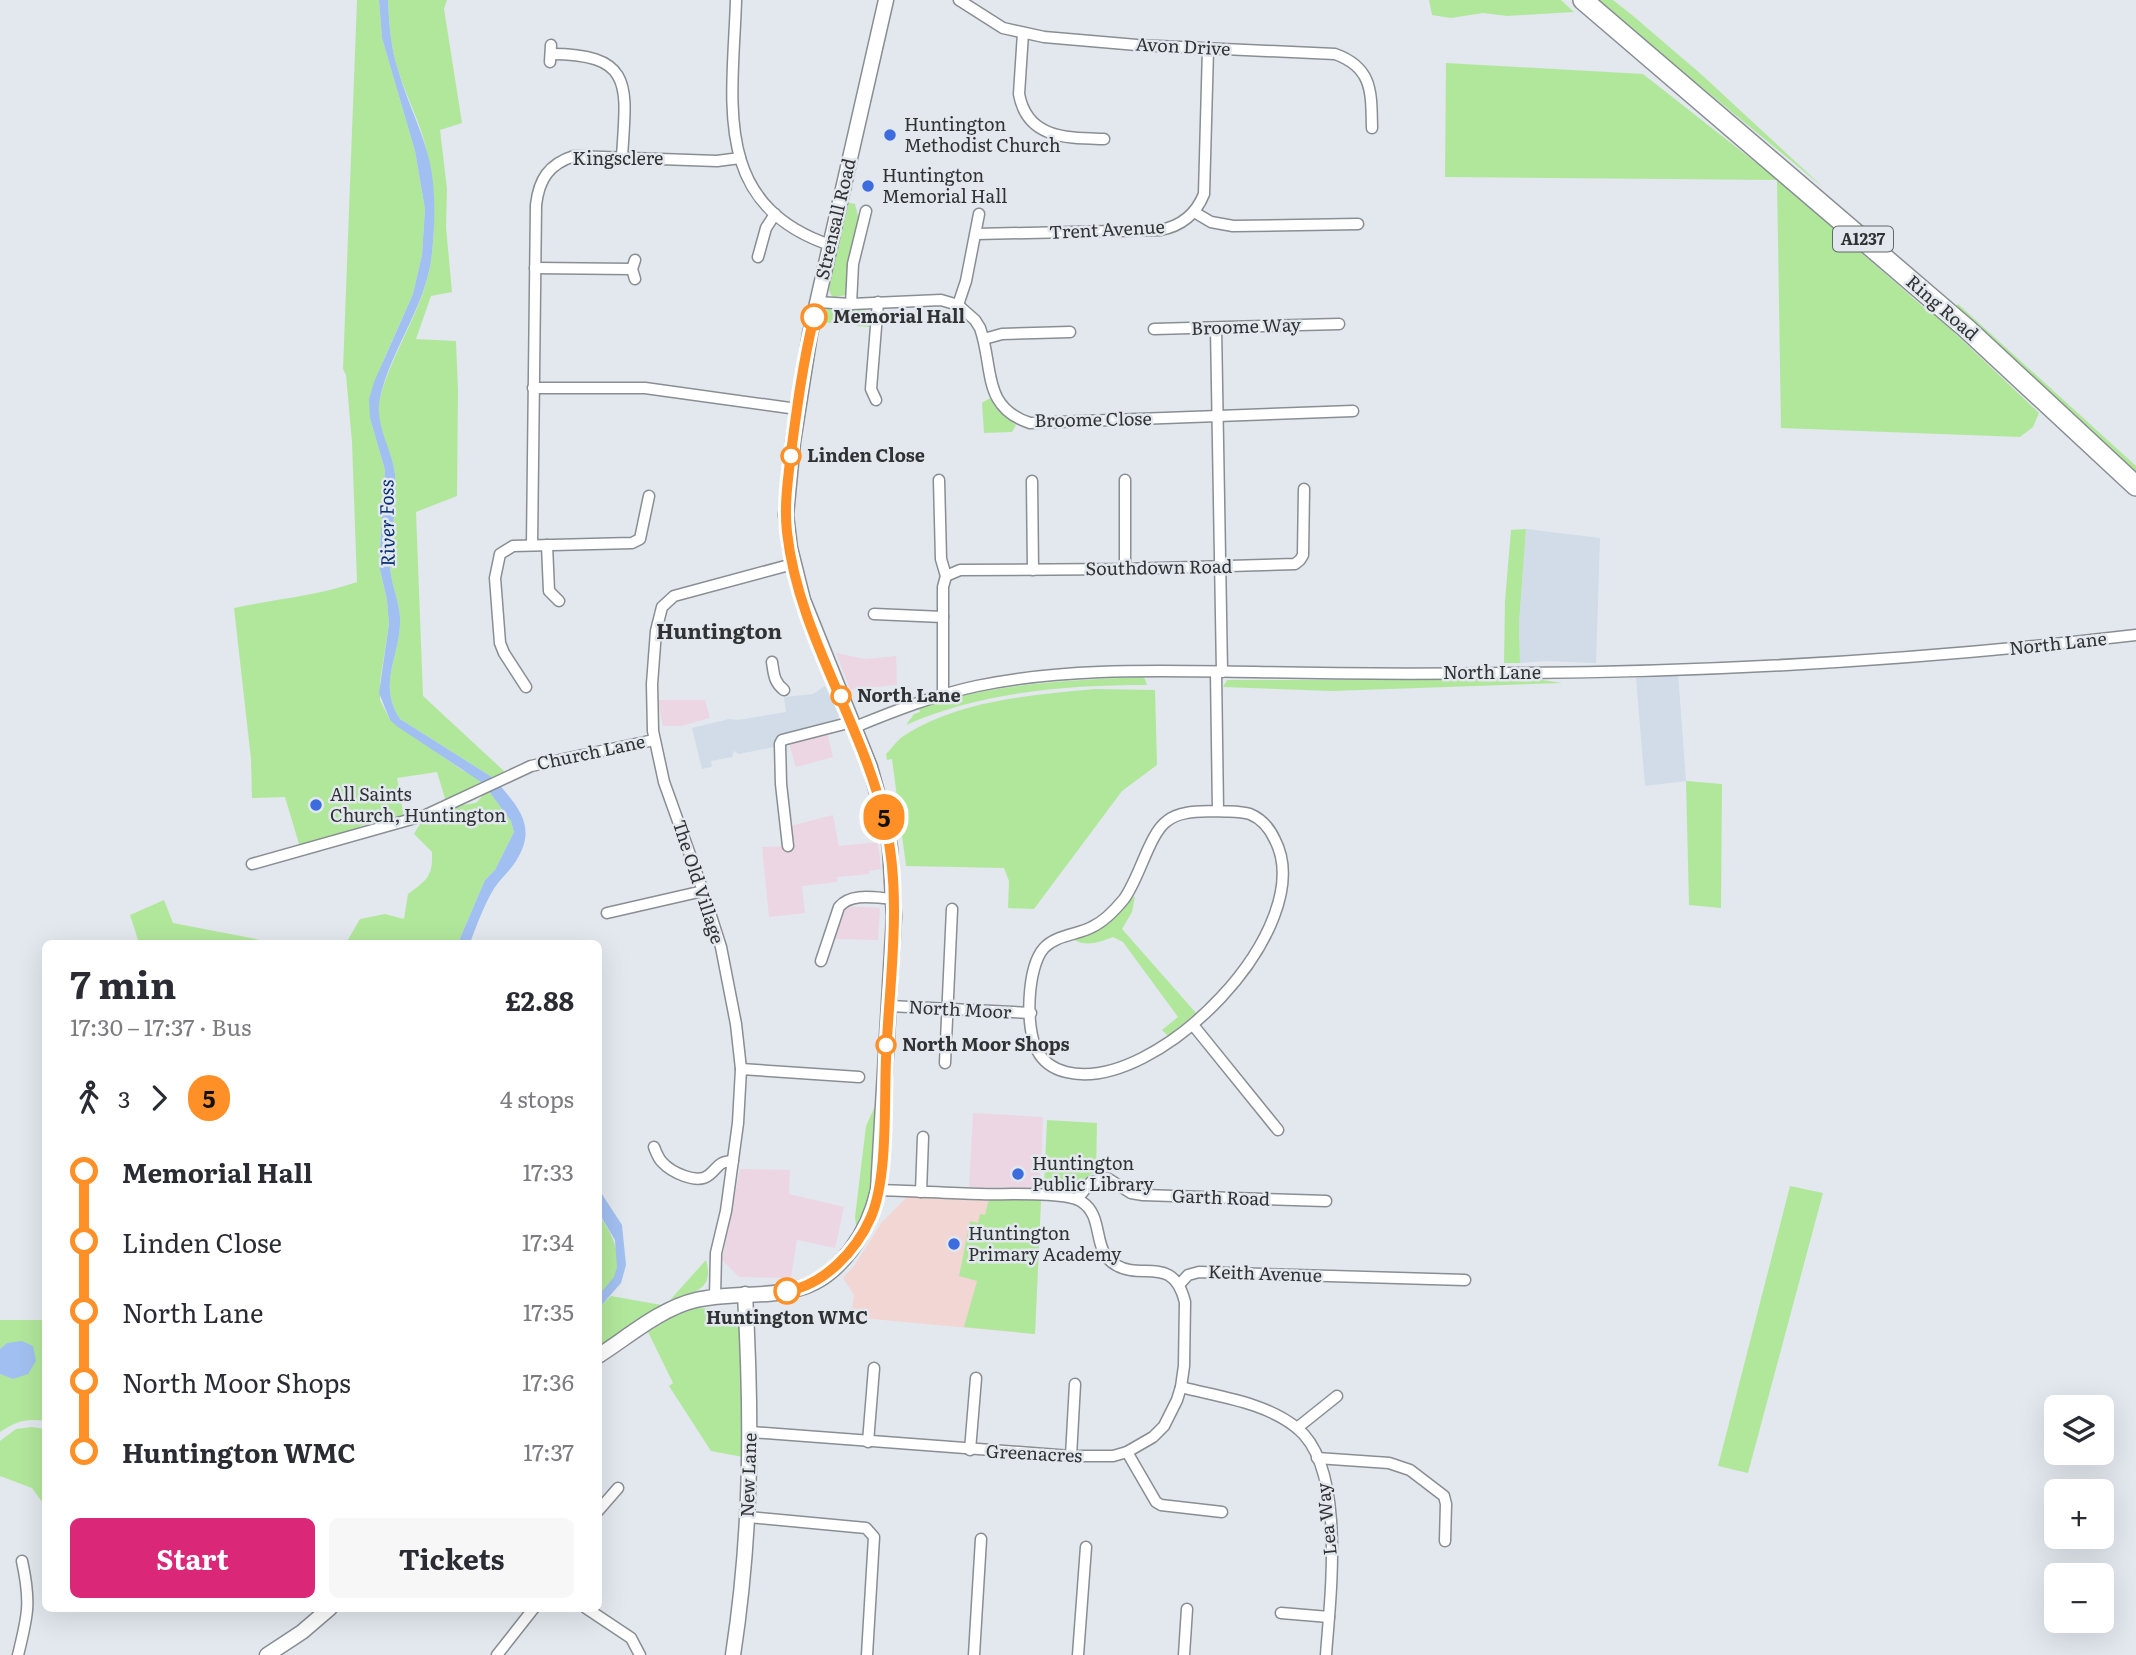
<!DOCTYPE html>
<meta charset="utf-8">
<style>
:root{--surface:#fff;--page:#f7f7f7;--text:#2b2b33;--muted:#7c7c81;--accent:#db2777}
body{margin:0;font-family:Literata,serif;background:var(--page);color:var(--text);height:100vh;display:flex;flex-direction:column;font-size:26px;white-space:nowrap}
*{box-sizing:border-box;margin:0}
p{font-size:23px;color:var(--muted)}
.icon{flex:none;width:38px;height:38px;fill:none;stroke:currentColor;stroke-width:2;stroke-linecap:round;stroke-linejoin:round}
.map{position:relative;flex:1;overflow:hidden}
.details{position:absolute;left:42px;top:940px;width:560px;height:672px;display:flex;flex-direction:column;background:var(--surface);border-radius:10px;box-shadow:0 7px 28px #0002}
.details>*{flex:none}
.badge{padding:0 14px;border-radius:23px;font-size:24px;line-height:46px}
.buttons{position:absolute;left:2044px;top:1395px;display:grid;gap:14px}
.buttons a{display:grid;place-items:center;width:70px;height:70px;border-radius:10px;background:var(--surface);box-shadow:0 7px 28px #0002;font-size:35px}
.map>.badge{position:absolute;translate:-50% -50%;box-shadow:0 0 0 4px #fff}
.legs{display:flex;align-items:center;gap:10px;height:77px;padding:0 28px;font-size:23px}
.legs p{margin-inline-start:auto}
.summary{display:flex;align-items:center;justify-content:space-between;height:119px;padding:0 28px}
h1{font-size:38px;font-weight:700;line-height:52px}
.primary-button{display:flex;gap:14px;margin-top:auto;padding:14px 28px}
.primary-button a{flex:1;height:80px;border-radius:10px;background:var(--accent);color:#fff;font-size:28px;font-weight:700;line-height:80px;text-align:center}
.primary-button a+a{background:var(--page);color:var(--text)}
ul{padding:0 28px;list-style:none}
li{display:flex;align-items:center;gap:24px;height:70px;font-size:26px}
li i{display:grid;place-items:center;width:10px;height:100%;margin:0 9px;background:currentColor}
li i::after{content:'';width:18px;height:18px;margin:-9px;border:5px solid;border-radius:50%;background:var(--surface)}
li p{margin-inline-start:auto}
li:first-child i{background:linear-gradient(#0000 50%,currentColor 0)}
li:last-child i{background:linear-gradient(currentColor 50%,#0000 0)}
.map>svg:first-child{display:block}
</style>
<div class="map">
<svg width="2136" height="1655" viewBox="0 0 2136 1655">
<rect width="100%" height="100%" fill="#e2e8ee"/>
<g fill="#ecd6e4">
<polygon points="836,653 865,659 896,656 897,685 850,689"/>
<polygon points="658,700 705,700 710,718 681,726 663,726"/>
<polygon points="827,732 833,757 796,767 789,743"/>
<polygon points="833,815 839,846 878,842 881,869 869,871 869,874 837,877 837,882 802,886 805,913 769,917 762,847 792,846 790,826"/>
<polygon points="844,906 880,908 878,940 833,939"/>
<polygon points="973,1113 1043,1117 1040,1189 969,1187"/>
<polygon points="740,1169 790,1170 789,1194 844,1207 835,1248 797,1240 791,1278 739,1277 722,1260"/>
</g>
<g fill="#d1dce8">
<polygon points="1526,529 1600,538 1596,663 1546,661 1520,663 1519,624"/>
<polygon points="1678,673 1686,781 1645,786 1636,678"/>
<polygon points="825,686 839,715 836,723 780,738 774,747 739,754 734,751 732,757 711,761 712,767 702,769 692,728 729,719 738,720 786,712 784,697 813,694"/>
</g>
<polygon fill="#f1d6d3" points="908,1196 1041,1200 1035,1334 851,1317 854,1295 843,1278 854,1266 882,1222"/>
<g fill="#b1e79b">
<path d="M357,0H379L382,38L415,151L425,209L422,255L413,294L383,361L370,418L385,470L379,565L387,600L389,624L380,682V700L390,720L462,770L483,781L446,802L437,772L397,778L404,818L360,826L359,832L323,842L299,844L285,797L252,798L251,759L234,608C275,599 317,596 357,582L352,442L346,375L343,369Z"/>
<path d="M388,0H447L444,9L462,123L440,130L447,189L446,227L452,292L431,296L416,339L456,341L458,390L457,496L416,512L423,696L505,772L495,779L400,719C376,682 402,655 400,617C399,599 390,582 390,564C390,534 398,504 395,474C392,448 373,425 380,398C393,348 427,306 432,253C436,218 434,182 426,148C420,122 407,98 399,73C391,50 389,24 388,0Z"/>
<polygon points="1429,0 1561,0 1574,12 1507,16 1483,13 1451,18 1432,15"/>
<polygon points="1596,0 1613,0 1632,15 1702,75 1824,188"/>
<polygon points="1446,63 1643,74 1778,180 1929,312 1940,319 2039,413 2033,427 2020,437 1781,428 1777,180 1445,177"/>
<polygon points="846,202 855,204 859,220 847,290 846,295 835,297 831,295 829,289"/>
<polygon points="1958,304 2136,466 2136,476 1953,309"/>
<polygon points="829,307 861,307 868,313 869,327 857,326 857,318 843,317 842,324 820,322 822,314"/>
<polygon points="990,398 997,410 1016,425 1012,432 984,433 982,403"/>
<polygon points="1526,529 1519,624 1520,663 1504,663 1505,601 1511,530"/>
<path d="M1142,677L1145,679L1147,685C1066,685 981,692 906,725L914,714L920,712L919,708C991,684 1067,680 1142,677Z"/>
<polygon points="1227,680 1542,680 1562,683 1332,691 1223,687"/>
<path d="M1095,689L1155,690L1157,765L1122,791L1034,909L1008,908L1009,881L1004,868L906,866L892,759L887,760L886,754C892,748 898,739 905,735C960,700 1031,695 1095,689Z"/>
<polygon points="1686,781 1722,784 1721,908 1689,905"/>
<path d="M488,790L511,821L514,832L495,870L485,880L458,943H346L360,919L385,914L404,919L408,894C427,880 433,876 432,852L414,834L420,824L456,806L476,803Z"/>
<path d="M1135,896L1132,912L1122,929L1196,1013L1168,1036L1162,1030L1178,1017L1123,942L1113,937C1100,942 1087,947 1074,940L1096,931Z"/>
<polygon points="164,900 173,923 276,943 139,943 130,915"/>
<polygon points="875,1106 877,1106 872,1193 858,1225 856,1225 855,1217 866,1126"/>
<polygon points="1047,1120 1097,1123 1096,1171 1070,1188 1044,1188"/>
<polygon points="1790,1186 1823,1193 1748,1473 1718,1466"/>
<polygon points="989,1199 1041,1200 1035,1334 964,1327 977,1281 959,1276 970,1221 978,1223 980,1214 985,1215"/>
<path d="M598,1213C610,1231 625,1256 614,1278C612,1284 604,1290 599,1295Z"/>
<path d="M706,1260C715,1291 693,1292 670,1300Z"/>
<polygon points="611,1296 667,1306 599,1347 598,1308"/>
<path d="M697,1308C715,1309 735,1309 742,1327L743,1457L711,1451L669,1386L673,1383L648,1332L681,1312Z"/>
<path d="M0,1320H46L45,1421C27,1418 16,1421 0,1432V1374L13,1379L7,1343L0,1349Z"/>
<polygon points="32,1427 45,1429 45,1506 32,1488 0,1476 0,1441 16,1429"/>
</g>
<g fill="#a1bff0">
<path d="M379,0H388C389,24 391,50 399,73C408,104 423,132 430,163C436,191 435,225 432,253C427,306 391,348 380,398C374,425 392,448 395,474C398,504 390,535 390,564C390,582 399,599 400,617C402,655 376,682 400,719L495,779L484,784L398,727L390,720L379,693L389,624L387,600L379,565L385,470L370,418L369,399L374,382L413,294L422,255L425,209L415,151L382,38Z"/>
<path d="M498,783C520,809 537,828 516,861C510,871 501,878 495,887C484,904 477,925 470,943H458L485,880L495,870L514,832L511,821L488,790Z"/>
<polygon points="598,1188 622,1225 626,1265 621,1283 599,1308 599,1295 614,1277 617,1267 615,1240 599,1213"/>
<polygon points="22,1341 33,1346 36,1361 28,1374 13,1379 0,1374 0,1349 7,1343"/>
</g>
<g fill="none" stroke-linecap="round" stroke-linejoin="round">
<g stroke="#898e93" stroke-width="13">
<g id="street">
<path d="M736,0C733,101 710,204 830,245"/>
<path d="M959,0L1003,28L1044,37L1137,45L1335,54C1374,68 1371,94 1372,128"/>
<path d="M1023,33L1019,94C1027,139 1067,138 1104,139"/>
<path d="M551,54C636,54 626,88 622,157"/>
<polyline points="550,62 551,45"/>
<polyline points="1194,212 1211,222 1233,226 1358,224"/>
<path d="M976,234L1160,230C1182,226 1196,214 1204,194L1208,49"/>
<polyline points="758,257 766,228 775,214"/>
<polyline points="635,260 632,269 635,279"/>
<polyline points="535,268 632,269"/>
<path d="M817,302L851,304L941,300L958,305L975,320L980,328C994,367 981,407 1030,423L1353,411"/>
<polyline points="851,304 853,264 866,211"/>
<polyline points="958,305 966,281 979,214"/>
<polyline points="1216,328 1222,672"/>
<polyline points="1154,329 1339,324"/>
<polyline points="984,339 1002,334 1070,332"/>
<polyline points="533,388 645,388 797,409"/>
<polyline points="876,400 871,389 878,302"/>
<polyline points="939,480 941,559 946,576 943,587 943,695"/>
<polyline points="1125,480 1125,569"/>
<polyline points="1032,481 1033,570"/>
<path d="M532,545L536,205C539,179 549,164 574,156L717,161L740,158"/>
<polyline points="547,545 549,591 559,601"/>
<polyline points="946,576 960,570 1125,569 1295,564 1300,560 1303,555 1304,489"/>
<polyline points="874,614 943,617"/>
<path d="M772,662C774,675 774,682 784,690"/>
<path d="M1216,672L1218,811C1228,812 1240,811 1250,814C1262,819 1270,829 1275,840C1320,927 1156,1095 1066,1072C1054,1069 1043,1062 1037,1050C1025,1028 1027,967 1044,948C1056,935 1077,935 1092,927C1105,921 1115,910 1124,899C1140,877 1149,834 1167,821C1181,810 1201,812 1218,811"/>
<polyline points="526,687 504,653 500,643 495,578 500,554 513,546 632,543 640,539 649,496"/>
<path d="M855,727C894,711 935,695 977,686C1067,667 1164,671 1255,672C1342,674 1428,674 1515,673C1722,672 1930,659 2136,635"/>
<polyline points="788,846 781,784 780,744 782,740 852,722"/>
<polyline points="252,864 426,815 531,766 654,740"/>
<polyline points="607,913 703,891"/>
<path d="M821,961L839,907C851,892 876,898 894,899"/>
<polyline points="889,1006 1031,1013"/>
<polyline points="1193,1025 1278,1130"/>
<polyline points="945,1063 952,909"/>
<polyline points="741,1069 859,1077"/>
<path d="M654,1147C656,1152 658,1158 662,1162C671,1172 697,1185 709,1175C720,1166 717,1162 733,1161"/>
<polyline points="921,1192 923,1137"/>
<polyline points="1077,1199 1091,1182 1107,1178 1131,1193 1143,1195 1326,1201"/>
<polyline points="1179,1285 1188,1275 1199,1272 1465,1280"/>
<polyline points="715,1297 716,1253 726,1211 738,1123 741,1069 736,1024 721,947 703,891 664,782 653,731 652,684 656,631 662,607 674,596 793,564"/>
<path d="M1181,1387C1219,1397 1265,1402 1297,1428C1347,1468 1330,1598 1326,1655"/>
<polyline points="1297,1428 1337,1396"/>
<path d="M751,1432L1071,1456H1113L1127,1452L1153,1437L1164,1426L1177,1400L1181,1387L1184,1366L1185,1302C1173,1254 1142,1281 1116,1265C1091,1251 1105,1217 1082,1202C1066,1191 1002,1195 980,1194C946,1193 912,1191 878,1190"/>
<polyline points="868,1442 874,1368"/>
<polyline points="970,1450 976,1378"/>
<polyline points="1127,1452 1156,1502 1161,1505 1222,1512"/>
<polyline points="1071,1456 1075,1384"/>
<polyline points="1317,1458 1389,1463 1410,1470 1444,1496 1446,1504 1445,1541"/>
<polyline points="598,1511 618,1488"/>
<polyline points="749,1517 866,1528 874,1537 867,1655"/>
<polyline points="586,1608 631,1638 640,1655"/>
<polyline points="1281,1613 1329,1617"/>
<path d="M18,1655C28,1615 31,1602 22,1561"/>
<polyline points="497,1655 534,1608"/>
<polyline points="974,1655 981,1539"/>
<polyline points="1078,1655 1086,1547"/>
<polyline points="1184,1655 1187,1609"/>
</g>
</g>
<g stroke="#898e93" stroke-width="17">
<g id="secondary">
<path d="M598,1356C628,1337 661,1308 696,1300C729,1292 765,1298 797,1289C841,1278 869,1230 878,1190L894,917L890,848L886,825L870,767L803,600L790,548L786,515L793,442L810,334L886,0"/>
<polyline points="267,1655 302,1632 330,1608"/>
<path d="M733,1655C752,1531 752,1419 745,1294"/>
</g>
</g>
<g stroke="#898e93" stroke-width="22">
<polyline id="highway" points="1583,0 1966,328 2136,486"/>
</g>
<use href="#street" stroke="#fff" stroke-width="10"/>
<use href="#secondary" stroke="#fff" stroke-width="14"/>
<use href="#highway" stroke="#fff" stroke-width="19"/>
</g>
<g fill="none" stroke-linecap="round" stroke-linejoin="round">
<g stroke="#fff" stroke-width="16">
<path id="line-1" d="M787,1291C824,1285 856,1251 871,1217C888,1177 884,1104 886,1059C889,981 903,899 885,822C862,722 798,634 787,532C784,506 788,479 791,453C797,407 803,362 814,317"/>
</g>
<use href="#line-1" stroke="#ff9027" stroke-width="10"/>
</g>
<g fill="#3c6cdd" stroke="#e2e8ee" stroke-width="2.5">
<circle cx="890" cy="135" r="7"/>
<circle cx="868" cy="186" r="7"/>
<circle cx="316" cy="805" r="7"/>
<circle cx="1018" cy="1174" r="7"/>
<circle cx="954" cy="1244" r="7"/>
</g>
<g fill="#fff" stroke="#ff9027" stroke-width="3.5">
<circle cx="814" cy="317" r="12"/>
<circle cx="791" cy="456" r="9"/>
<circle cx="841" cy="696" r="9"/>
<circle cx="886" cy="1045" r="9"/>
<circle cx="787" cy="1291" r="12"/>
</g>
<g text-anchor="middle" stroke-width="5" stroke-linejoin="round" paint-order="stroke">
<rect fill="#e2e8ee" stroke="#65696c" stroke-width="2" x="1833" y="226.5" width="60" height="25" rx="5"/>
<g font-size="16" font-weight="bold" fill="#303234">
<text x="1863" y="245">A1237</text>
</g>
<g font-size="18" fill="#303234" stroke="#e2e8ee">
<text transform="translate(1183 47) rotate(3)" y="6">Avon Drive</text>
<text x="618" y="165">Kingsclere</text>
<text transform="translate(836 219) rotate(-77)" y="6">Strensall Road</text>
<text transform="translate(1107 230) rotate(-3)" y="6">Trent Avenue</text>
<text transform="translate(1942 308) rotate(41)" y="6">Ring Road</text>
<text transform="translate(1246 327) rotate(-2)" y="6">Broome Way</text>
<text transform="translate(1093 420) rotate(-1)" y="6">Broome Close</text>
<text transform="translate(1159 568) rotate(-1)" y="6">Southdown Road</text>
<text transform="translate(2058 644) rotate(-6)" y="6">North Lane</text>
<text x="1492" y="679">North Lane</text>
<text transform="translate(591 753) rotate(-12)" y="6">Church Lane</text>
<text transform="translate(698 882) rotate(72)" y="6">The Old Village</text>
<text transform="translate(960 1010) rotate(3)" y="6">North Moor</text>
<text transform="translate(1221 1198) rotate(2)" y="6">Garth Road</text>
<text transform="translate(1265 1274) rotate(2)" y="6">Keith Avenue</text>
<text transform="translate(1034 1454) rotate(3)" y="6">Greenacres</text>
<text transform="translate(749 1475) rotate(-88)" y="6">New Lane</text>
<text transform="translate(1327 1519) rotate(-96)" y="6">Lea Way</text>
</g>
<g font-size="18" fill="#303234" stroke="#e2e8ee" text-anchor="start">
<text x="904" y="131">Huntington<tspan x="904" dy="21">Methodist Church</tspan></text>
<text x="882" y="182">Huntington<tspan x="882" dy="21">Memorial Hall</tspan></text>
<text x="330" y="801">All Saints<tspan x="330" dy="21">Church, Huntington</tspan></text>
<text x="1032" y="1170">Huntington<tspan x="1032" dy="21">Public Library</tspan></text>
<text x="968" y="1240">Huntington<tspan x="968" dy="21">Primary Academy</tspan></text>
</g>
<g font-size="18" font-weight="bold" fill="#303234" stroke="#e2e8ee" text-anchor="start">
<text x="833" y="323">Memorial Hall</text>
<text x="807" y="462">Linden Close</text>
<text x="857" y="702">North Lane</text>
<text x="902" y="1051">North Moor Shops</text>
<text x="787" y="1324" text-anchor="middle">Huntington WMC</text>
</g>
<g font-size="19" font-style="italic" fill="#042e73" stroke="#e2e8ee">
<text transform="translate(387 523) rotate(-91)" y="7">River Foss</text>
</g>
<g font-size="21" font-weight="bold" fill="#303234" stroke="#e2e8ee">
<text x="719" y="639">Huntington</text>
</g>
</g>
</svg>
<div class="buttons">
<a><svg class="icon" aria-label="layers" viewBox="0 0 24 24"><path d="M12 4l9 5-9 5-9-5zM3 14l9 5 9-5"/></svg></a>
<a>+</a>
<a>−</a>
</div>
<b class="badge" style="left:884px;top:817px;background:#ff9027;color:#111">5</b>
<section class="details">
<div class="summary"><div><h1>7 min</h1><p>17:30 – 17:37 · Bus</p></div><b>£2.88</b></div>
<div class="legs"><svg class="icon" aria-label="walk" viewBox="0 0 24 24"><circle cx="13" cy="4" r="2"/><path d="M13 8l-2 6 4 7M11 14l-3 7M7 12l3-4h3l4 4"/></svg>3<svg class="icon" aria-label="forward" viewBox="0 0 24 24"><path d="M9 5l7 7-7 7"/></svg><b class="badge" style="background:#ff9027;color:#111">5</b><p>4 stops</p></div>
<ul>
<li><i style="color:#ff9027"></i><b>Memorial Hall</b><p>17:33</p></li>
<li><i style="color:#ff9027"></i><span>Linden Close</span><p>17:34</p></li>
<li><i style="color:#ff9027"></i><span>North Lane</span><p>17:35</p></li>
<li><i style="color:#ff9027"></i><span>North Moor Shops</span><p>17:36</p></li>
<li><i style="color:#ff9027"></i><b>Huntington WMC</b><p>17:37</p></li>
</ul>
<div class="primary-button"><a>Start</a><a>Tickets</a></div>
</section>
</div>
